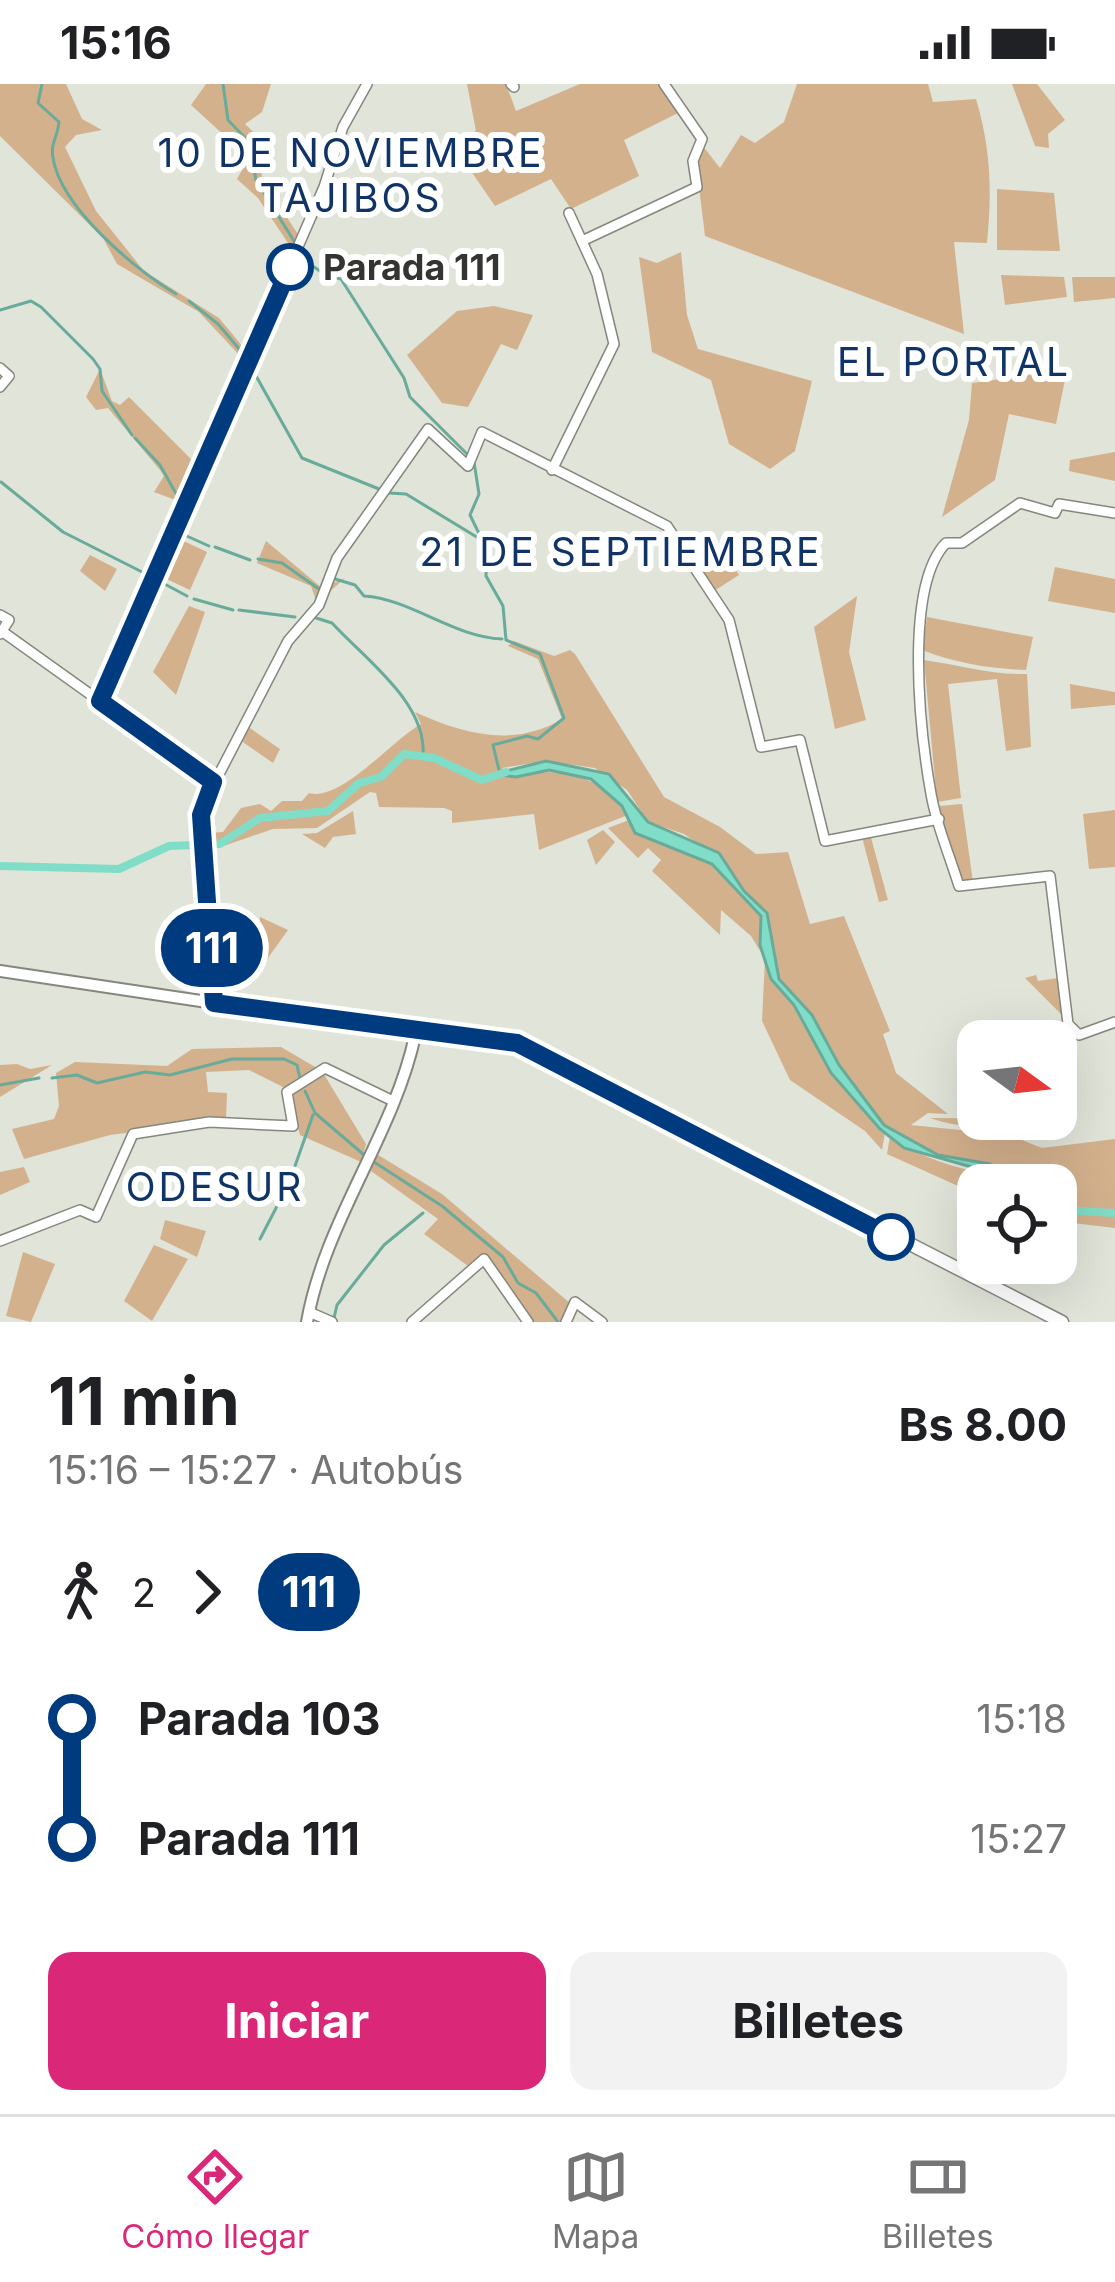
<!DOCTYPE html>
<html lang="es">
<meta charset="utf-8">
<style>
:root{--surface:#fff;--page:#f2f2f2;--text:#202124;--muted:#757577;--line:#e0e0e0;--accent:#db2777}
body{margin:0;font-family:Inter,sans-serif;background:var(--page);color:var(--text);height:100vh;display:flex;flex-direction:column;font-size:45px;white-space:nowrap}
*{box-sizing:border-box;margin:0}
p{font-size:39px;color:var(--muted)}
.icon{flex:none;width:66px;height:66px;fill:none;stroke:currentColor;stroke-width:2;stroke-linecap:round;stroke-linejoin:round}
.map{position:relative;height:1238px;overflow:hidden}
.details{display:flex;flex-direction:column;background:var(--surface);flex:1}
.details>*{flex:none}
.badge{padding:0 24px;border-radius:39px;font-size:42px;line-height:78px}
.needle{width:78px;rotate:105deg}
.fabs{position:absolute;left:957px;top:936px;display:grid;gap:24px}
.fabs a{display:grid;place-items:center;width:120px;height:120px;border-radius:24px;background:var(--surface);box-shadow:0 12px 48px #0002;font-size:60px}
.map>.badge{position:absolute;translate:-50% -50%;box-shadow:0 0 0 6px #fff}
.legs{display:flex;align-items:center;gap:18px;height:132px;padding:0 48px;font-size:39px}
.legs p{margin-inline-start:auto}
.overview{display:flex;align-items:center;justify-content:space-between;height:204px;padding:0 48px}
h1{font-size:66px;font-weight:700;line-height:90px}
.cta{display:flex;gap:24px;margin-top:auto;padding:24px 48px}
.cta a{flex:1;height:138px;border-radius:24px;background:var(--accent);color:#fff;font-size:48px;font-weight:700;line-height:138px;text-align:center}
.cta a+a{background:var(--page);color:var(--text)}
ul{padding:0 48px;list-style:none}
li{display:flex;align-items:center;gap:42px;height:120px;font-size:45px}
li i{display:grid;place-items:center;width:18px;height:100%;margin:0 15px;background:currentColor}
li i::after{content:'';width:30px;height:30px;margin:-15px;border:9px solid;border-radius:50%;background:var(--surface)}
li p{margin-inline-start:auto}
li:first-child i{background:linear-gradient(#0000 50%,currentColor 0)}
li:last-child i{background:linear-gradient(currentColor 50%,#0000 0)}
.status{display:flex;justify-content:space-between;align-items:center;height:84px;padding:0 60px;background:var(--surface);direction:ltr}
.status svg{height:33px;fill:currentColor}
.tabs{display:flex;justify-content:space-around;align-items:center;height:168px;border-top:3px solid var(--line);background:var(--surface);font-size:33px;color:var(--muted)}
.tabs a{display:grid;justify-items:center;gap:6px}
.tabs .selected{color:var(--accent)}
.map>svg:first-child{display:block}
</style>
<div class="status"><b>15:16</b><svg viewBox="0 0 49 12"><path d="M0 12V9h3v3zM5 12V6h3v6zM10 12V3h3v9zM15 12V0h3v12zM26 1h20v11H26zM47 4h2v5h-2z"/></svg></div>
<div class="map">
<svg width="1115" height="1238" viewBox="0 0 1115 1238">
<rect width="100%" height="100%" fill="#e0e4d9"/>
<g fill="#d4b18d">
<polygon points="0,0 66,0 82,35 102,46 76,51 65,63 96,127 144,187 219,234 248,269 241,273 199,228 117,180 103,154 0,52"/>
<polygon points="206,0 271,0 262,28 245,40 272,66 261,81 262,95 299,152 292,165 258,114 237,95 249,74 191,21"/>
<polygon points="467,0 506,0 516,27 580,0 661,0 680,28 624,56 639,92 571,125 551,95 495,122 451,58 476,47"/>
<path d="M797,0H928L933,18L976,15C991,65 992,107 987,159L954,158L964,250L705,152L696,78L702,61L720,84L741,51L755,59L784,38Z"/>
<polygon points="1012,0 1037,0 1065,36 1048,50 1049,64 1035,62"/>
<polygon points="997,105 1054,109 1060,167 997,166"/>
<polygon points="681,168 687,231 698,265 812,297 795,367 770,385 729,360 711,296 652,268 639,173 657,179"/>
<polygon points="1001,191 1064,193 1067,213 1005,221"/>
<polygon points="1072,193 1115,193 1115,214 1074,218"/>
<polygon points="494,222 533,231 517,266 501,260 468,323 442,319 407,271 457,227"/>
<polygon points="100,285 112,317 120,321 129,313 197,381 181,418 154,408 164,392 160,386 108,324 96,326 86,313"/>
<polygon points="1067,286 1056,340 1009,330 995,396 942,433 969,336 972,299"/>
<polygon points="1115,368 1115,397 1069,387 1070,376"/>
<polygon points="175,453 207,468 190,506 158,491"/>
<polygon points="266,457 322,504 345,494 317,519 311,502 257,479"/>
<polygon points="721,463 739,491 714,507 693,478"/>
<polygon points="90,471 117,485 105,507 80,487"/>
<polygon points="1055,483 1115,495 1115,529 1048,517"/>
<polygon points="857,512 849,568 866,636 835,645 814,543"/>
<polygon points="189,522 205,528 176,611 153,588"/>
<path d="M927,533L1033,553L1026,586C992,585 955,579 922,566Z"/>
<path d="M514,557L554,572L570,566L575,570L664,713L720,743L756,770L788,768L810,840L844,832L890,947L883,950L896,989L948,1030L928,1029L911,1041L1009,1051L1042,1064L1115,1055V1144L1056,1137V1101H978V1111L887,1070L890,1052C914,1073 982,1094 1012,1091L990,1080L938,1071L884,1041L839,981L812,931L779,895L764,825L744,807L726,779L684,750L648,738L627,706L595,684L546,677L502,684L516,693C557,680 605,693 628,731L539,766L534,730L452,739V727L444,724L379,723L376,709L370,708L317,744L273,745L209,767L206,749L223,748L241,724L260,720L271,727L282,717H302L309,709C341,718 392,656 421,640L415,628C463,650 514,664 562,635L538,575L508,562Z"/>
<path d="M924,576C960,581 991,591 1027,590L1031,663L1006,667L997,595L948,600L961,714L937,718Z"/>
<polygon points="1070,600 1115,608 1115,621 1071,625"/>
<polygon points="247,642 280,665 273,679 240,656"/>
<polygon points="962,720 973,798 961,799 939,722"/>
<polygon points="1115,726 1115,783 1089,785 1083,730"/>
<polygon points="353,727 356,750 333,753 325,764 302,750 317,749"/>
<polygon points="629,736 633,746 712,780 761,832 760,851 771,895 794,921 831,989 885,1049 882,1066 865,1047 790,996 762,937 765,875 751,852 721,826 720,851 652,787 661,776 648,764 638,774 608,744"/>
<polygon points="603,746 615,758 596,781 587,756"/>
<polygon points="870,750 888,816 879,818 862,753"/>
<polygon points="260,833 288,846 255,892"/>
<polygon points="1036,891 1038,897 1058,894 1063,932 1025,894"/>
<polygon points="281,963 322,987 366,1060 361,1078 300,1051 287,1005 249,986 206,988 208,1008 227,1009 226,1036 110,1051 24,1075 12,1045 54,1035 59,1022 56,989 75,978 167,982 192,965"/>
<polygon points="17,980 30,985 52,981 0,1013 0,981"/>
<path d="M930,1034L1036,1035L1037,1055C1002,1041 966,1047 930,1034Z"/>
<polygon points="375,1069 442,1110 571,1220 562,1238 531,1238 485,1172 468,1182 424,1150 438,1135 371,1087"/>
<polygon points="24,1083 30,1098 0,1111 0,1088"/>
<polygon points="165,1136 206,1147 197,1173 160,1155"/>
<polygon points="154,1161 188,1175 152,1237 124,1217"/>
<polygon points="23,1168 55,1180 31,1238 6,1232"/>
</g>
<polygon fill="#80ddc7" stroke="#69ab9a" stroke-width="3" points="546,677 609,690 648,738 719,769 744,807 767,829 779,895 812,931 839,981 884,1041 938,1071 990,1080 1014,1095 904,1064 880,1045 831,989 794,921 771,895 760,861 761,832 712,780 635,749 622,722 591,695 549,686 516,693 494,690"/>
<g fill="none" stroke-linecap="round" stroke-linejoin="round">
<g stroke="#69ab9a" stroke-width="3">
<path d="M42,0L38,19L59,38C58,52 50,60 53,74C61,124 135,185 176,210"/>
<polyline points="223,0 228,36 249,58 256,96 307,178 327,192"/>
<polyline points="331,193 341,195 404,294 410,313 468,371"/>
<polyline points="189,217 218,240 246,273"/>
<polyline points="0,226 31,217 41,223 93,275 100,285 102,307 132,351"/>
<polyline points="251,283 302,374 379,405"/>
<polyline points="135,354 160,381 179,415"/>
<polyline points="474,378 479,410 470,431 487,466 486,492 503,522 506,556 540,570 564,634 538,655 527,652 493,661 499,686"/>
<polyline points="1,398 63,448 150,492"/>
<polyline points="389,409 406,410 480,455"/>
<polyline points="180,449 209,462"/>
<polyline points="215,463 250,476"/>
<polyline points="258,475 282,479 319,505"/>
<path d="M335,495L355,501L364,512C411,515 453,553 502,555"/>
<polyline points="159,497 187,512"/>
<polyline points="194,515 233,526"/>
<polyline points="239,526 295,533"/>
<path d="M316,534L332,539C365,575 427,619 423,671"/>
<polyline points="52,994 77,991 97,999 145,988 170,991 232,975 284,975 297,981 300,995"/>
<polyline points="0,1001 39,994"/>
<polyline points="305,1007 315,1029 363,1070"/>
<polyline points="371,1076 442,1122 503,1173 518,1199 536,1209 558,1238"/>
<polyline points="260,1155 289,1099 313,1031"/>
<polyline points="334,1234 337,1221 384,1161 423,1129"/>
</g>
<g stroke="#80ddc7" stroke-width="8">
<polyline points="0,782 119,785 169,762 220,760 260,734 328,727 359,699 381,693 404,670 434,674 482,696 506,688"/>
<polyline points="1006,1091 1041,1101"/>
<polyline points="1056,1107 1077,1127 1115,1129"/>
</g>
<g stroke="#84877e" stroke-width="12">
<g id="tertiary">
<polyline points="511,0 514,3"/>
<polyline points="582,157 697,103 693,77 702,55 664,0"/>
<polyline points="0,284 9,292 0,303"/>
<polyline points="552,386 614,260 597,190 569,129"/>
<path d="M1115,429L1059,420L1055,429L1020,419L962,459H946C904,502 920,646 930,704C935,737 949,770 959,802L1050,792L1068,940L1079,951L1115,938"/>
<polyline points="0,531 9,536 0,550"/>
<polyline points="3,548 213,698"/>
<polyline points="102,613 324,103 343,43 367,0"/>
<polyline points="214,919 203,721 288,557 319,521 337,474 428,345 468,382 482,348 667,442 729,536 761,663 800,656 825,757 939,735"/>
<polyline points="0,1157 80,1126 96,1133 133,1050 209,1038 293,1042 287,1008 325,984 393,1017"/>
<polyline points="309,1228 332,1238"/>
<polyline points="412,1238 484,1175 528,1238"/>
<polyline points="566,1238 575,1218 602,1238"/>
</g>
</g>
<g stroke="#84877e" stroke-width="14">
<g id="secondary">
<polyline points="0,887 214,919"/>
<path d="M307,1238C325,1136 393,1052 415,952"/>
</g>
</g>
<g stroke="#84877e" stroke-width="15">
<polyline id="primary" points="214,919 522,961 1062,1238"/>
</g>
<use href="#tertiary" stroke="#fff" stroke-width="9"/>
<use href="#secondary" stroke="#fff" stroke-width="10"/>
<use href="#primary" stroke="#fff" stroke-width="12"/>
</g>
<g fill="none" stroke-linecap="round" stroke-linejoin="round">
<g stroke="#fff" stroke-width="27">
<polyline id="line-1" points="290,183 100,617 213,698 201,731 214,919 517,959 891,1153"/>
</g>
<use href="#line-1" stroke="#003b80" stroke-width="18"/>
</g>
<g fill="#fff" stroke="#003b80" stroke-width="6">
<circle cx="290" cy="183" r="21"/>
<circle cx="891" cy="1153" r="21"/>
</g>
<g text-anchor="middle" stroke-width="12" stroke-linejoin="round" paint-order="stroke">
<g font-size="36" font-weight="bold" fill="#343531" stroke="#fff" text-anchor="start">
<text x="323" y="196">Parada 111</text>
</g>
<g font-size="39" letter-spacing="3" fill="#103468" stroke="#fff">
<text x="351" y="83">10 DE NOVIEMBRE<tspan x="351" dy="45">TAJIBOS</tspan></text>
<text x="954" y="292">EL PORTAL</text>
<text x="621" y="482">21 DE SEPTIEMBRE</text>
<text x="215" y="1117">ODESUR</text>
</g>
</g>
</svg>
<div class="fabs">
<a><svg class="needle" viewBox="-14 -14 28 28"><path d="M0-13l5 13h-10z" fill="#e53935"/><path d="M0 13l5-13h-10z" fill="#757577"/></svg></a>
<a><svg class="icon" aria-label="locate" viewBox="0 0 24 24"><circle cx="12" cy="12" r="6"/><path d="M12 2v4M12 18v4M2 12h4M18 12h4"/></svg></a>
</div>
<b class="badge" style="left:212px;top:864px;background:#003b80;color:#fff">111</b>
</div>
<section class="details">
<div class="overview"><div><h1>11 min</h1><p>15:16 – 15:27 · Autobús</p></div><b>Bs 8.00</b></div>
<div class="legs"><svg class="icon" aria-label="walk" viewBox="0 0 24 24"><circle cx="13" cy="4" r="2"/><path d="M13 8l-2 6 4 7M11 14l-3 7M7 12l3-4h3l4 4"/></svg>2<svg class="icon" aria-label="forward" viewBox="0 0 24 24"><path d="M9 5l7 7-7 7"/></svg><b class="badge" style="background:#003b80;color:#fff">111</b></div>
<ul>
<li><i style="color:#003b80"></i><b>Parada 103</b><p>15:18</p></li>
<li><i style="color:#003b80"></i><b>Parada 111</b><p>15:27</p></li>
</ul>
<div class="cta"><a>Iniciar</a><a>Billetes</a></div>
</section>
<nav class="tabs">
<a class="selected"><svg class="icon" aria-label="directions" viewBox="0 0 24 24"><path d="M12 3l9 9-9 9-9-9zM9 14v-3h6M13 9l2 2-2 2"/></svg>Cómo llegar</a>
<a><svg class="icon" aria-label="map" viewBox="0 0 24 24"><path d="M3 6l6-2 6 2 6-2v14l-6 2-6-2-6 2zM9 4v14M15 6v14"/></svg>Mapa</a>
<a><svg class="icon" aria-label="tickets" viewBox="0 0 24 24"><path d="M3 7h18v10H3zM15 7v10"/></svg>Billetes</a>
</nav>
